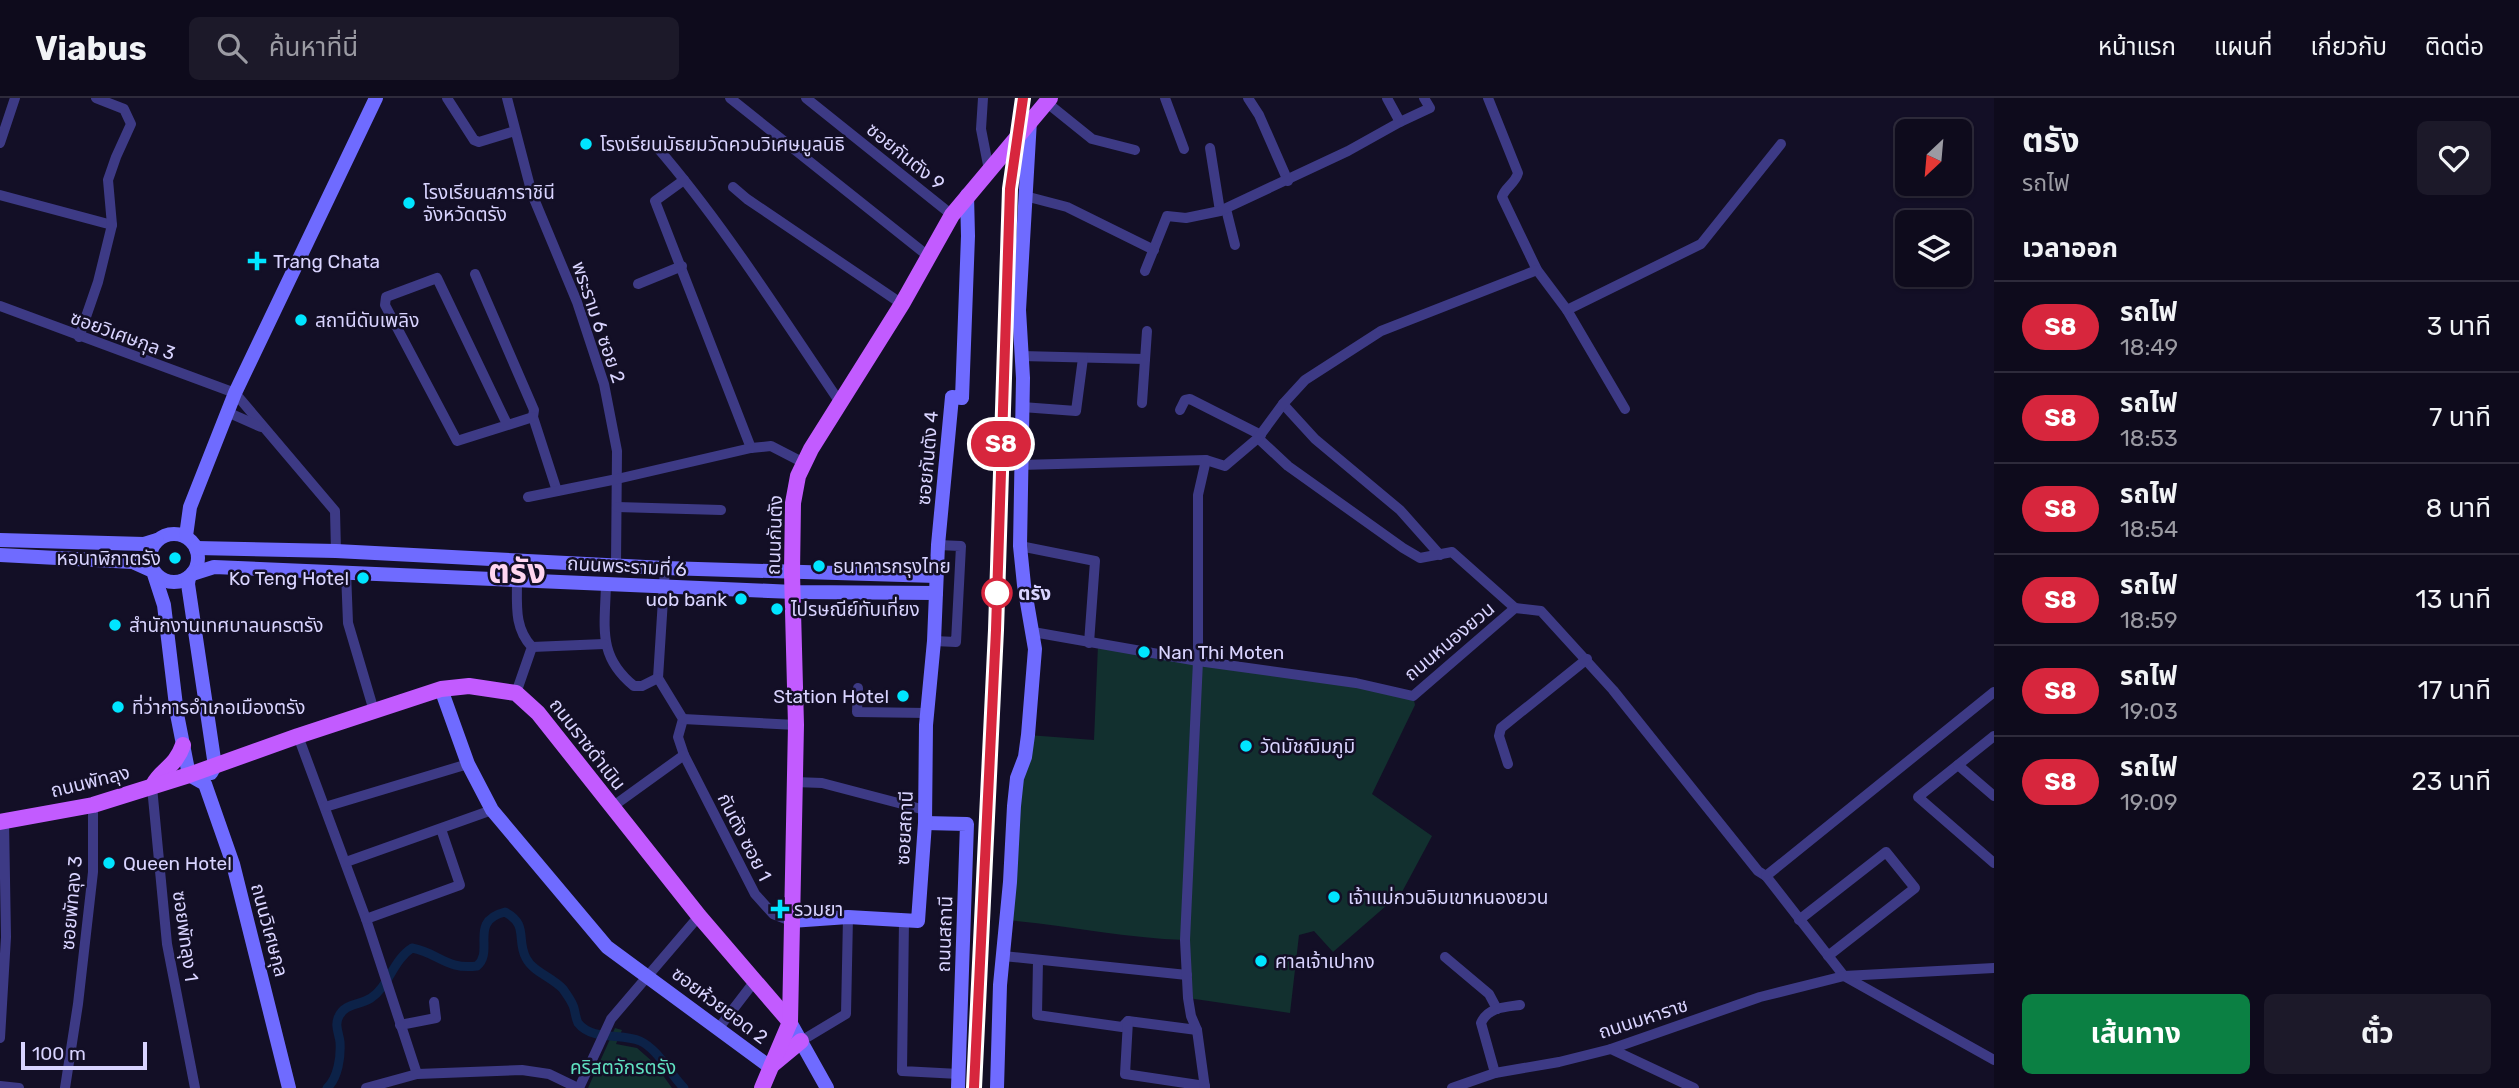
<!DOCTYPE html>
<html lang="th">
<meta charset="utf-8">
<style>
:root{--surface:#0e0b1c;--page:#1c1929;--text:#f1f3f6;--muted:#9b9ba3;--line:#2e2b3b;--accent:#0b8043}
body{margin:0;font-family:Rubik,"Noto Sans Thai",sans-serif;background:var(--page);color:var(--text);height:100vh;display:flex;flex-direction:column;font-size:26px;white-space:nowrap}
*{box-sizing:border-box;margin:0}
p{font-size:23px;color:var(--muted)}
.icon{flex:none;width:38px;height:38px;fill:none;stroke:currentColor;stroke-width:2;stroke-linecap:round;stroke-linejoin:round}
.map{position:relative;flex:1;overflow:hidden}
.panel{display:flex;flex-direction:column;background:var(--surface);width:525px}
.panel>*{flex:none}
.badge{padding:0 14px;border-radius:23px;font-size:24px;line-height:46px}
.needle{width:46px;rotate:206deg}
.buttons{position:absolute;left:1895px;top:21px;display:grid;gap:14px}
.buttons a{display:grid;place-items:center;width:77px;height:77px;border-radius:10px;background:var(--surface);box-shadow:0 2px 5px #0004,0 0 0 2px var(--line);font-size:35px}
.scale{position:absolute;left:21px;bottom:18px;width:126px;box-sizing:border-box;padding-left:7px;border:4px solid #d9d4ff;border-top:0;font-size:19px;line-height:24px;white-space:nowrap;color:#d9d4ff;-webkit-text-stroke:5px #130f26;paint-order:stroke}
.map>.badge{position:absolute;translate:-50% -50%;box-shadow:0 0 0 4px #fff}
h2{padding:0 28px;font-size:26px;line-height:63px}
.round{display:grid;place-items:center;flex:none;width:74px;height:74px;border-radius:10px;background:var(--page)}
.overview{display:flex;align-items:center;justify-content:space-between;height:119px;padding:0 28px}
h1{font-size:33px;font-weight:700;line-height:52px}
.primary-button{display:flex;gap:14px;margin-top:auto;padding:14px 28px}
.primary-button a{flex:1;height:80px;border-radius:10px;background:var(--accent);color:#fff;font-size:28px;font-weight:700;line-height:80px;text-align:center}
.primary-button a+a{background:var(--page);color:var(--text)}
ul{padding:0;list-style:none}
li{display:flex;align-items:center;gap:21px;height:91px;padding:0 28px;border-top:2px solid var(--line)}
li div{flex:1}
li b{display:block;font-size:26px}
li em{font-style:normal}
li .badge{min-width:77px;font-weight:700;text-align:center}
header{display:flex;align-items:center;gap:42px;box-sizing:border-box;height:98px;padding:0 35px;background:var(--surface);border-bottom:2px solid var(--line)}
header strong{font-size:33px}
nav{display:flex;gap:38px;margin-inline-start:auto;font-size:24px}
.search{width:490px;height:63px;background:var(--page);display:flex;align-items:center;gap:18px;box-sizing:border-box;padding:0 24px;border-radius:10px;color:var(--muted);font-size:26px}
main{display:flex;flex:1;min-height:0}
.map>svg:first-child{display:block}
</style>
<header>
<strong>Viabus</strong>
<div class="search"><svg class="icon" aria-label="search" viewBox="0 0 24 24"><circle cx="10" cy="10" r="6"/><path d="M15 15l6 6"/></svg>ค้นหาที่นี่</div>
<nav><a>หน้าแรก</a><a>แผนที่</a><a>เกี่ยวกับ</a><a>ติดต่อ</a></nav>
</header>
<main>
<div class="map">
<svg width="1994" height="990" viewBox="0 0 1994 990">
<rect width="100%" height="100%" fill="#130f26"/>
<g fill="#12302f">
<path d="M1098,547L1413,598L1415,607L1372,696L1432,738L1402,794L1333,854L1314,833L1299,837L1290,915L1188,900L1185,842C1125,840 1066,827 1006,822L1028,637L1094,642Z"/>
<polygon points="615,930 622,932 616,946 637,950 654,965 672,990 588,990"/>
</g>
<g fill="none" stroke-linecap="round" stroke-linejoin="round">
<path stroke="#0c2248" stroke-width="9" d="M327,990C338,980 341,959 340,944C339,935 334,927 339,918C345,905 361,907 371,900C389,888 393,862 412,850C439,855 446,872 477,868C495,853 468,823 505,814C529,827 516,841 526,860C533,874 552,879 563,891C567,897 572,903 574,910C575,914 576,921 578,925C592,943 622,935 640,943C658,951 670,976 684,990"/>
<g stroke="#3d3a85" stroke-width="10">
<polyline points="447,0 474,42 479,44 515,33"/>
<polyline points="507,0 532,96 577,204 604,286 617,353 616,467"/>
<polyline points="730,0 928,158"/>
<polyline points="806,0 952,117"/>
<polyline points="983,0 981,31 989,72"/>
<polyline points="1165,0 1184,51"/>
<polyline points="1248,0 1259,17 1288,83"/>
<path d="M1488,0L1518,75C1515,86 1505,89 1502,99L1537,172L1567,212L1625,311"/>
<polyline points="1046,4 1092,41 1135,52"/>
<polyline points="1400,24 1430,10 1424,0"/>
<polyline points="0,45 15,0"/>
<path d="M656,48C725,128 781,218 841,306"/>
<polyline points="1210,50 1220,113"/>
<polyline points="684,82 655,103 751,350"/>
<polyline points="733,89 747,101 902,206"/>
<polyline points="0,97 112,127"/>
<polyline points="1025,98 1067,109 1154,152"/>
<polyline points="1226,111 1235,147"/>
<polyline points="1145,173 1167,118 1186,120 1220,113 1348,53 1400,24 1387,0"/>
<polyline points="475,176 534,312 533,319 557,393"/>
<polyline points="638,186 682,168"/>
<polyline points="0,208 235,295 335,413 336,453"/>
<polyline points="1567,212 1701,146 1781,46"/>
<polyline points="79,239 98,184 112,127 108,82 116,59 131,26 124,11 96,0"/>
<polyline points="1021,258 1145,261"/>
<polyline points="1142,305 1147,233"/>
<polyline points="1283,306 1315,341 1400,412 1440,457"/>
<polyline points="1022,309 1076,313 1083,260"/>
<polyline points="1180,312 1185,302 1190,301 1261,337"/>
<polyline points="227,314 261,329"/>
<polyline points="507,326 437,180 386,199 385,207 457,343 533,319"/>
<polyline points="1258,340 1288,368 1403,450 1420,460 1452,454 1515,510"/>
<polyline points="1020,367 1206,362 1225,368 1258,340 1283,306 1305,282 1381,233 1537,172"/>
<polyline points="528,399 617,381 751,350 771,348 804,365"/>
<polyline points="617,409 721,412"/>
<polyline points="1020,448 1095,463 1089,545"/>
<polyline points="665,470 658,580 683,621 678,639 684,657 755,796 773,816 791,823"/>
<polyline points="346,474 348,525 374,613"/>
<path d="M606,486C605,529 597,558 634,588H642L658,580"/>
<polyline points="1033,534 1198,563 1356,585 1413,598 1515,510 1541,513 1613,592 1758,773 1766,778 1844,878 1994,962"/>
<polyline points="934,543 956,544 961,448 938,447"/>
<polyline points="532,549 604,546"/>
<polyline points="858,590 857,614 927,615"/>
<path d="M516,595L532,549C514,530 517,507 517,482"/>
<polyline points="683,621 796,627"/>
<polyline points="298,638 366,821 417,976"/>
<polyline points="1994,638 1918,699 1994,765"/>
<polyline points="1508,666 1499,638 1501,630 1587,561"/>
<polyline points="1958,667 1994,698"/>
<polyline points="795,684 822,685 925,712"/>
<polyline points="152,689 167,846 195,990"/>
<polyline points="325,709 468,666"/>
<polyline points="612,709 684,657"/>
<polyline points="346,764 492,712"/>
<polyline points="1766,778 1994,594"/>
<polyline points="366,821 460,787 441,731"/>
<polyline points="904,822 902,973 959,976"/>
<polyline points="1799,822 1886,754 1915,790 1828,858"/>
<polyline points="1003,858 1187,877"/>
<polyline points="1445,859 1489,896 1497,911"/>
<polyline points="1038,862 1037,917 1122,929 1128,923 1197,932"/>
<polyline points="1128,923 1125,976 1205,988"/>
<polyline points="400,927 436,920 434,904"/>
<polyline points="718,931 754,884"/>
<polyline points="0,940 6,839 4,723"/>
<polyline points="801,943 846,916 848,819"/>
<polyline points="1611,951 1694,990"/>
<path d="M1495,975L1481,925C1488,909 1505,909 1520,907"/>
<polyline points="0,988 19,990"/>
<polyline points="65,990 78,906 93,774 93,707"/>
<polyline points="366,990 417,976 522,972 549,976 578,990"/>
<polyline points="579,990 611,921 699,818"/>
<polyline points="1205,990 1197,932 1191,918 1188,900 1185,842 1198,563 1198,397 1206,362"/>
<polyline points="1452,990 1495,975 1559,964 1611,951 1760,899 1844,878 1994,870"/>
</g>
<g stroke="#6f6bff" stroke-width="14">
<circle cx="174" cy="460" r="24"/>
<polyline points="186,438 190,409 235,295 376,0"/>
<polyline points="0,442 144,446 157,442"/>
<polyline points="196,450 336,453 665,470 936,478"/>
<polyline points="0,457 133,464 153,473 164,507 177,616 189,677 205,686 233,766 289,990"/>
<polyline points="192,476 214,469 794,494 936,495"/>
<polyline points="189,479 188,486 215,668 211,675"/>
<polyline points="441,591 468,666 492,712 607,849 770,969"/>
<polyline points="925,725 967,726 958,990"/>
<polyline points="791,823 848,819 918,823 925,725 926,627 934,543 938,447 952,299 962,300 968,138 967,97"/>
<polyline points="790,924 827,990"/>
<polyline points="997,990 1000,887 1010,784 1014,708 1017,680 1025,659 1028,637 1035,551 1024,487 1020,448 1023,280 1019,212 1030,22"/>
</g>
<g stroke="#c25bff" stroke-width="16">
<path d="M153,687C161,671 175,670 183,647"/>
<polyline points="0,724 93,707 189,677 298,638 441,591 469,588 516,595 538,615 699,818 790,924"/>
<polyline points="772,967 801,943"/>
<polyline points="762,990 790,924 796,627 792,475 793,405 798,378 811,351 902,206 952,117 1050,0"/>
</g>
<polyline stroke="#00e5ff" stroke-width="2.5" stroke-dasharray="10 9" stroke-linecap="butt" points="974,990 996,532 1010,91 1023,0"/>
</g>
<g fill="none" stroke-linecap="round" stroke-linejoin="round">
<g stroke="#fff" stroke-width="16">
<polyline id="line" points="974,990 996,532 1010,91 1023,0"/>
</g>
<use href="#line" stroke="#d7263d" stroke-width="10"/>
</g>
<g fill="#00e5ff" stroke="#130f26" stroke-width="2.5">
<circle cx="586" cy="46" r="7"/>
<circle cx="409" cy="105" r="7"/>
<path d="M253.5 152.5h7v7h7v7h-7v7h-7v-7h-7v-7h7z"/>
<circle cx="301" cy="222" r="7"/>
<circle cx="175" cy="460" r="7"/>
<circle cx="819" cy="468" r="7"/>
<circle cx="363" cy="480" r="7"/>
<circle cx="741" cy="501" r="7"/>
<circle cx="777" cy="511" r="7"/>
<circle cx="115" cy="527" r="7"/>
<circle cx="1144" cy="554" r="7"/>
<circle cx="903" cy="598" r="7"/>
<circle cx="118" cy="609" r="7"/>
<circle cx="1246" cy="648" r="7"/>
<circle cx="109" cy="765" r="7"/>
<circle cx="1334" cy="799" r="7"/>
<path d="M776.5 800.5h7v7h7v7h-7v7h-7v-7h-7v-7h7z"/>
<circle cx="1261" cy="863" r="7"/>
</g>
<circle fill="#fff" stroke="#d7263d" stroke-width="3.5" cx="997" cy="495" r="14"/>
<g text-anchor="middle" stroke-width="5" stroke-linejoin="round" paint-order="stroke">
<g font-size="19" fill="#d9d4ff" stroke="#130f26" text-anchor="start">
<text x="600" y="53">โรงเรียนมัธยมวัดควนวิเศษมูลนิธิ</text>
<text x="423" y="101">โรงเรียนสภาราชินี<tspan x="423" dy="22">จังหวัดตรัง</tspan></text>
<text x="273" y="170">Trang Chata</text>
<text x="315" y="229">สถานีดับเพลิง</text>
<text x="161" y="467" text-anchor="end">หอนาฬิกาตรัง</text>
<text x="833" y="475">ธนาคารกรุงไทย</text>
<text x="349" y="487" text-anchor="end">Ko Teng Hotel</text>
<text x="727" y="508" text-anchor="end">uob bank</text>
<text x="791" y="518">ไปรษณีย์ทับเที่ยง</text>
<text x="129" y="534">สำนักงานเทศบาลนครตรัง</text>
<text x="1158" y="561">Nan Thi Moten</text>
<text x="889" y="605" text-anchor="end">Station Hotel</text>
<text x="132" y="616">ที่ว่าการอำเภอเมืองตรัง</text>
<text x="1260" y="655">วัดมัชฌิมภูมิ</text>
<text x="123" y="772">Queen Hotel</text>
<text x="1348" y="806">เจ้าเเม่กวนอิมเขาหนองยวน</text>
<text x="794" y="818">รวมยา</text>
<text x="1275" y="870">ศาลเจ้าเปากง</text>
</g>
<g font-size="19" fill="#d9d4ff" stroke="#130f26">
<text transform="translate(906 58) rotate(39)" y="7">ซอยกันตัง 9</text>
<text transform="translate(599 224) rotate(71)" y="7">พระราม 6 ซอย 2</text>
<text transform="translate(123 237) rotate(20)" y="7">ซอยวิเศษกุล 3</text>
<text transform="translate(927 360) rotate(-85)" y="7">ซอยกันตัง 4</text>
<text transform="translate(774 437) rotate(-88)" y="7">ถนนกันตัง</text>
<text transform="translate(627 468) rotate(3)" y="7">ถนนพระรามที่ 6</text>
<text transform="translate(1449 543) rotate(-40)" y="7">ถนนหนองยวน</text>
<text transform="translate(588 646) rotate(52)" y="7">ถนนราชดำเนิน</text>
<text transform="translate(90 683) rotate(-14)" y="7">ถนนพัทลุง</text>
<text transform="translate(904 730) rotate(-87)" y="7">ซอยสถานี</text>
<text transform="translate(745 739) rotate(63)" y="7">กันตัง ซอย 1</text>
<text transform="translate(71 805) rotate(-85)" y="7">ซอยพัทลุง 3</text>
<text transform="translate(270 832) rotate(75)" y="7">ถนนวิเศษกุล</text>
<text transform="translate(944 836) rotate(-88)" y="7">ถนนสถานี</text>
<text transform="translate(186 838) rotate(82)" y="7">ซอยพัทลุง 1</text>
<text transform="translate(720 907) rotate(37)" y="7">ซอยห้วยยอด 2</text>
<text transform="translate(1643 920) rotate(-18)" y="7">ถนนมหาราช</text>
</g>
<g font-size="19" font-weight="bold" fill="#d9d4ff" stroke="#130f26" text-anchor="start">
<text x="1018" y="502">ตรัง</text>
</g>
<g font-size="19" fill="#5fe0c0" stroke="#130f26">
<text x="623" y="976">คริสตจักรตรัง</text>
</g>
<g font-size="33" font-weight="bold" fill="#ffd6f0" stroke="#130f26">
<text x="517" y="485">ตรัง</text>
</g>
</g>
</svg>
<div class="buttons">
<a><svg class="needle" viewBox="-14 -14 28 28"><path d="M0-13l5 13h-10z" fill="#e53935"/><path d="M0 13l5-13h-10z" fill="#9b9ba3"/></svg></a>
<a><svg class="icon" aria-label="layers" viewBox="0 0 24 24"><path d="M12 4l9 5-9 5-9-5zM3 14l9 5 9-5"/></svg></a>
</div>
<div class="scale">100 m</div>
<b class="badge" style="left:1001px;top:346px;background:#d7263d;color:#fff">S8</b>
</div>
<section class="panel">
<div class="overview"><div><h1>ตรัง</h1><p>รถไฟ</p></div><a class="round"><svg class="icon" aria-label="heart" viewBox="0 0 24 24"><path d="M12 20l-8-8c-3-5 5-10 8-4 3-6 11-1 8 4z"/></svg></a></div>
<h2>เวลาออก</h2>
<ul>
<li><span class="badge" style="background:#d7263d;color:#fff">S8</span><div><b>รถไฟ</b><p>18:49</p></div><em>3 นาที</em></li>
<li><span class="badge" style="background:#d7263d;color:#fff">S8</span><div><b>รถไฟ</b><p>18:53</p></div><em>7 นาที</em></li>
<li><span class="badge" style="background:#d7263d;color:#fff">S8</span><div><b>รถไฟ</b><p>18:54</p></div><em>8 นาที</em></li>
<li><span class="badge" style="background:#d7263d;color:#fff">S8</span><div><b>รถไฟ</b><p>18:59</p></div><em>13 นาที</em></li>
<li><span class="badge" style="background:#d7263d;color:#fff">S8</span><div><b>รถไฟ</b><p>19:03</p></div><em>17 นาที</em></li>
<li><span class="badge" style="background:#d7263d;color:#fff">S8</span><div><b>รถไฟ</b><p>19:09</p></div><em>23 นาที</em></li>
</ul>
<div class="primary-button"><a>เส้นทาง</a><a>ตั๋ว</a></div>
</section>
</main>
